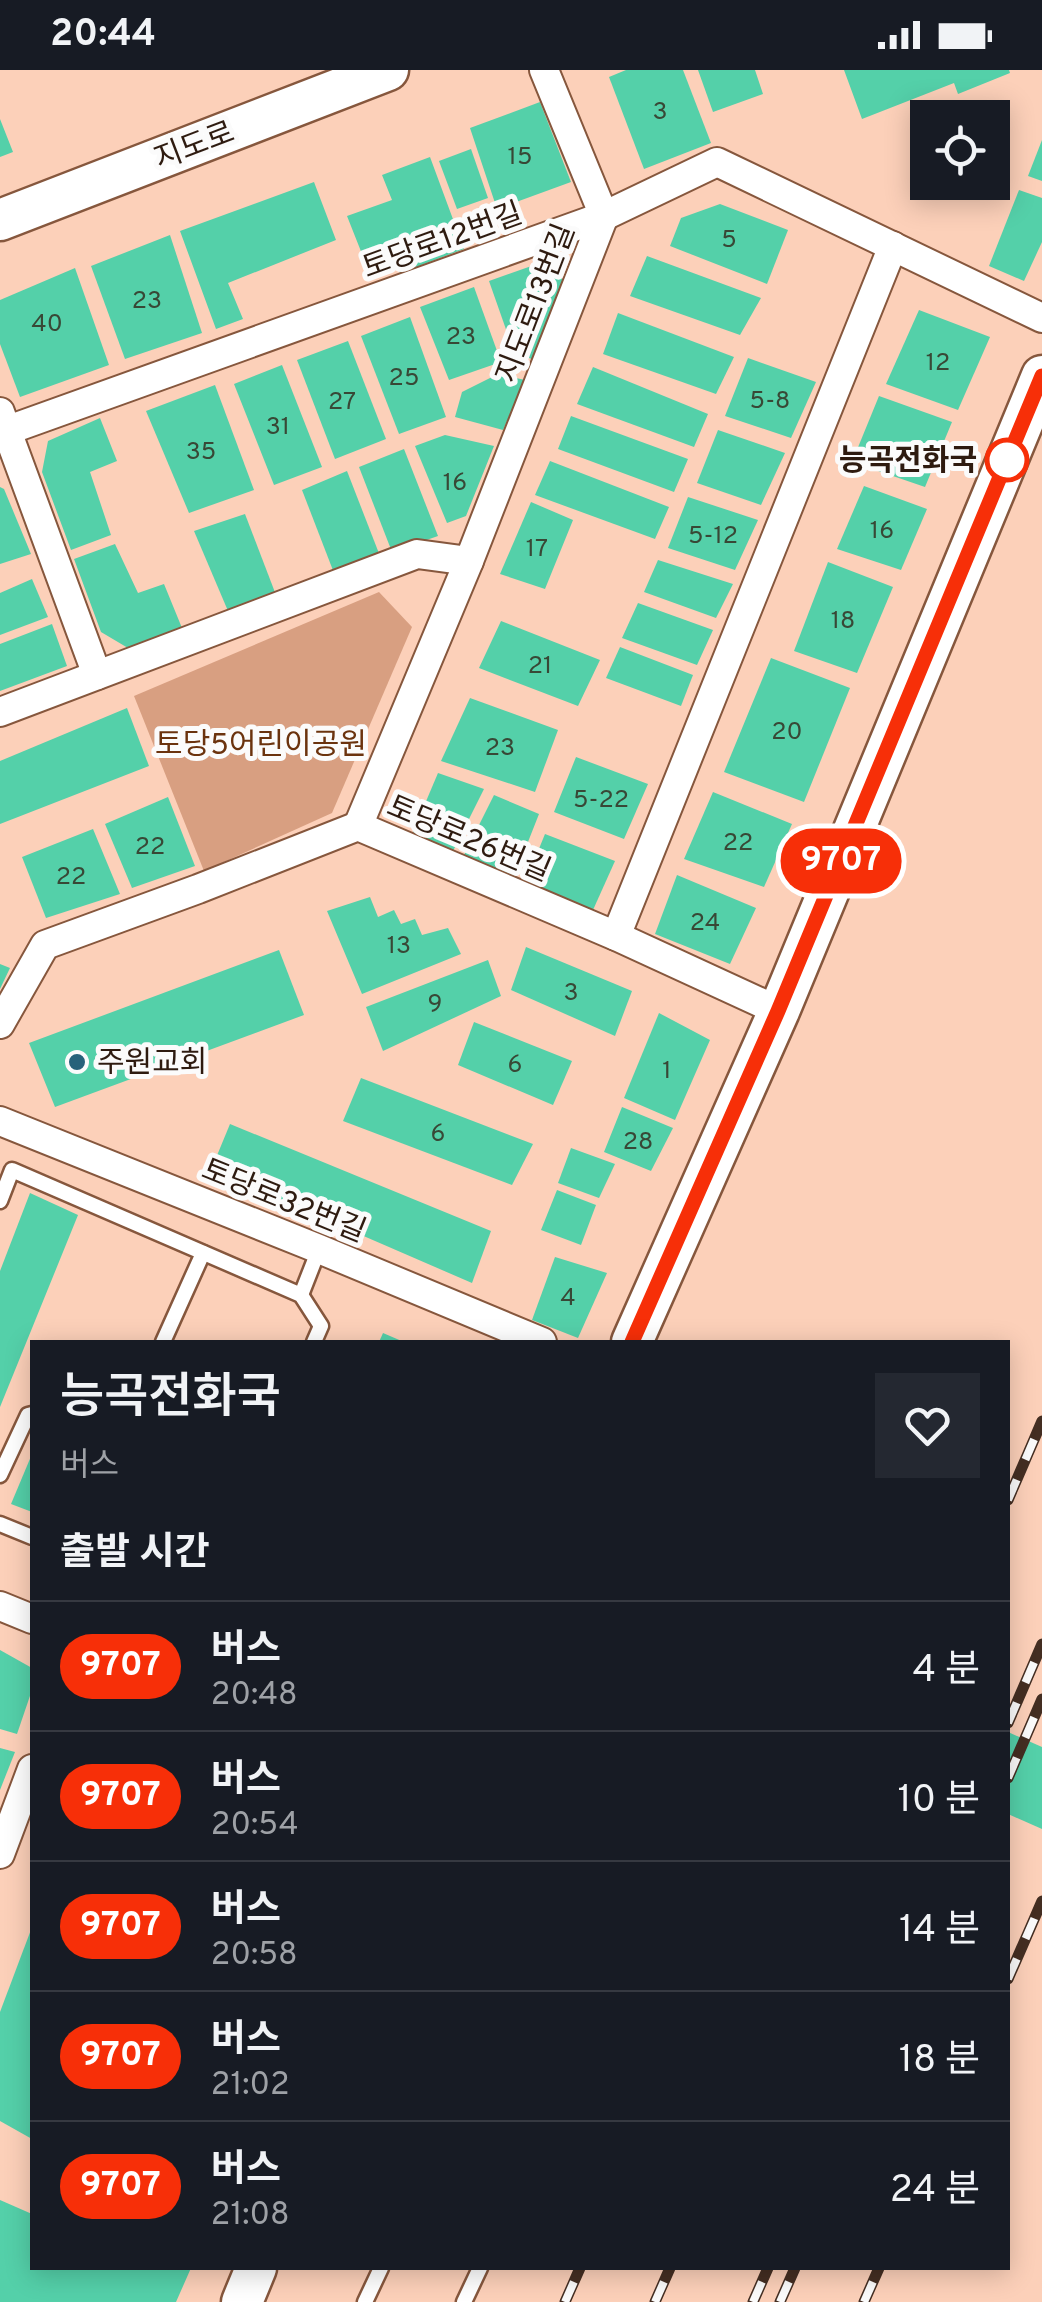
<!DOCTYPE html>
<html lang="ko">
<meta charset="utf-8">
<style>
:root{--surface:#171b24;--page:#242831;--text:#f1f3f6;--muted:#9ea1a6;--line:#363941}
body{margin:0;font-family:Overpass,"Noto Sans KR",sans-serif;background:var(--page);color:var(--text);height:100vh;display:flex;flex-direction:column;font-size:38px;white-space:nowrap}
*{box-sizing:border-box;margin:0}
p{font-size:32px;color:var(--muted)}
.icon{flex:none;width:55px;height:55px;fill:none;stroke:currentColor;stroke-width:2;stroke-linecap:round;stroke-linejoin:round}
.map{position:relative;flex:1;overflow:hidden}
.details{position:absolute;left:30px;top:1270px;width:980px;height:930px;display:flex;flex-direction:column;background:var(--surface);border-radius:0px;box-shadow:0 5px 25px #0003}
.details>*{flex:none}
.badge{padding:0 20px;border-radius:32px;font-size:35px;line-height:65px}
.tools{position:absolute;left:910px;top:30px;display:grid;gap:20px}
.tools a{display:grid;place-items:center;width:100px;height:100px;border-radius:0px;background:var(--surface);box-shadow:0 5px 25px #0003;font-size:50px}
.map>.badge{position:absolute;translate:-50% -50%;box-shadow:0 0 0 5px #fff}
h2{padding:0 30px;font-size:38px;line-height:90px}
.round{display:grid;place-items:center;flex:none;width:105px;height:105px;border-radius:0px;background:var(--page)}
.headline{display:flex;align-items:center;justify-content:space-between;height:170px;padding:0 30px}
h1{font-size:48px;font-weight:600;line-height:75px}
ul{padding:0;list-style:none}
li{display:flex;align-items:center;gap:30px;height:130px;padding:0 30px;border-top:2px solid var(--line)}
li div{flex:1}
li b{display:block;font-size:38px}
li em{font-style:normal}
li .badge{min-width:110px;font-weight:700;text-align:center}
.status{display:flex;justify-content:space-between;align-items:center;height:70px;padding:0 50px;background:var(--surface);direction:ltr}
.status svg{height:28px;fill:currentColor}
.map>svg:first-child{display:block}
</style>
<div class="status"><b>20:44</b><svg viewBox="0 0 49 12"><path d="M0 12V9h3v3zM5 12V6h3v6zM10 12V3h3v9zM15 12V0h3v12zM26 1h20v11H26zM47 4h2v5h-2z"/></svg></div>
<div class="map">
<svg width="1042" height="2232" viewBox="0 0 1042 2232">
<rect width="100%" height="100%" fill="#fcd0b9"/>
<polygon fill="#d89f81" points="379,522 412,557 332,743 204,801 134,626"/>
<g fill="#54d0a9">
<polygon points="626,0 683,0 711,73 644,99 609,7"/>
<polygon points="698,0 755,0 763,24 713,42"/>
<polygon points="844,0 1009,0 1010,3 958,24 954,13 862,49"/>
<polygon points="540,32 571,112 497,139 470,58"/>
<polygon points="0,49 13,82 0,87"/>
<polygon points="1042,70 1042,111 1028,106"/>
<polygon points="471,79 488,128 457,139 439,91"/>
<polygon points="430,87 464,179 400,203 391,178 364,189 347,146 392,130 382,105"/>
<polygon points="314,112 336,170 228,213 243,249 216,259 180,161"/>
<polygon points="1019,120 1042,128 1042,172 1024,211 989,196"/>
<polygon points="720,134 788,160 767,214 670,176 681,148"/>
<polygon points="170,165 202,263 125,289 91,196"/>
<polygon points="647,186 761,228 740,265 630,226"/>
<polygon points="557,187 563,213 534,290 514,282 489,211"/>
<polygon points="75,198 109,295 20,327 0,274 0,230"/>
<polygon points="474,217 501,292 449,310 420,237"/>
<polygon points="919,240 990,267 958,340 886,314"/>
<polygon points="618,243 734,287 716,324 603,284"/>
<polygon points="410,247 446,347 399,364 361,266"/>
<polygon points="348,271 386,369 335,389 297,290"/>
<polygon points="748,288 816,312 791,368 725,346"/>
<polygon points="282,295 322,397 274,415 234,314"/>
<polygon points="593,297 708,344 694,377 577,334"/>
<polygon points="498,304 525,310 503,360 455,347 462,322"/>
<polygon points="215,315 254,420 189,443 146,341"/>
<polygon points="879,326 952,352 925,417 852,392"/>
<polygon points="571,346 688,389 674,422 558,379"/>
<polygon points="100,348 117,391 90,402 111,465 71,480 42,402 48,371"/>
<polygon points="718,360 785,383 761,435 697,413"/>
<polygon points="445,365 494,376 466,446 447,453 415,376"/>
<polygon points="404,379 438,466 392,482 359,397"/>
<polygon points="550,391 669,437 655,469 535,425"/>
<polygon points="347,401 380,486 334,503 302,420"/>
<polygon points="864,416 927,439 901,500 837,479"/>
<polygon points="0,417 4,419 31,484 0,494"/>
<polygon points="688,427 758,450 735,500 668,478"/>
<polygon points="531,432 573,450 545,519 500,504"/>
<polygon points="245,444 276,525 228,541 194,461"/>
<polygon points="115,474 138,523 164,514 182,558 128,578 101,562 74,489"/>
<polygon points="658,490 733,514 716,548 644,522"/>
<polygon points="828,492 893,517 857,603 794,581"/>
<polygon points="32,509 48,547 0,565 0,523"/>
<polygon points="638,533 713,560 697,595 622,568"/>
<polygon points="501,551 600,590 578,636 479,598"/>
<polygon points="52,554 67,596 0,621 0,574"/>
<polygon points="620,577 693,605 681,636 606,608"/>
<polygon points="771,588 850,618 804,732 724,702"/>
<polygon points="470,628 558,660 535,722 441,691"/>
<polygon points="127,638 149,696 0,754 0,691"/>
<polygon points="576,687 648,714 624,769 554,742"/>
<polygon points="438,703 484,719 453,781 413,762"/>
<polygon points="713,722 792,754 764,817 684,789"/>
<polygon points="494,725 539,744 513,810 464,785"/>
<polygon points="168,727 195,796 132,818 105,754"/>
<polygon points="93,759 120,824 46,848 22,787"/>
<polygon points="545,764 615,791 593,840 525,813"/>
<polygon points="677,805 756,838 730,894 655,864"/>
<polygon points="370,827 378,847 394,840 401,854 415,849 422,865 448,858 461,884 362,924 327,841"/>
<polygon points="526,877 632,921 615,966 511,920"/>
<polygon points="279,880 304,945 55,1037 29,973"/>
<polygon points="488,890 501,926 383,981 366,937"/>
<polygon points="0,894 10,898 0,919"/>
<polygon points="659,943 710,970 675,1050 624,1028"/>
<polygon points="474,952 572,991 553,1035 458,995"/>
<polygon points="361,1008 533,1074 512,1115 343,1051"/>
<polygon points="622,1037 673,1058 651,1101 604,1082"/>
<polygon points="230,1054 491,1161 472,1213 211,1100"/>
<polygon points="571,1078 615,1094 599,1128 558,1113"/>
<polygon points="557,1120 596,1135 581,1175 541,1160"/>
<polygon points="30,1123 78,1145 0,1337 0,1201"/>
<polygon points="555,1187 607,1203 578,1268 532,1250"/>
<polygon points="383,1263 404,1272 379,1272"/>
<polygon points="32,1384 32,1442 11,1434"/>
<polygon points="0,1580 32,1598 32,1620 17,1664 0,1659"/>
<polygon points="1008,1662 1042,1677 1042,1759 1008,1744"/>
<polygon points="0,1678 15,1682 0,1720"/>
<polygon points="32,1857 32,2069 0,2051 0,1942"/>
<polygon points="0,2130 32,2144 32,2198 191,2198 176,2232 0,2232"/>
</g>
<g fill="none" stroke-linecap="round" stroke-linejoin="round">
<g stroke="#86573d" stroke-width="19">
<g id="lane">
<polyline points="0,1131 12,1100 301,1225 321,1256 314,1272"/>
<polyline points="301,1225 319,1179"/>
<polyline points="163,1272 203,1183"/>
<polyline points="0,1405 28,1345 32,1344"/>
<polyline points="0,1454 32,1467"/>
<polyline points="365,2232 381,2198"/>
<polyline points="464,2232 480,2198"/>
</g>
</g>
<g stroke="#86573d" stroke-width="32">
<g id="street">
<polyline points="0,342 97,605"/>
<polyline points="0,363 604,146 717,92 1042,248"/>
<polyline points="0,642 417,484 469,491"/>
<polyline points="358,756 469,491 604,146 544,0"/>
<polyline points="616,866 893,176"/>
<polyline points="0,954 45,875 198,819 358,756 616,866 779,941"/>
<polyline points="0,1051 319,1179 542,1272"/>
<polyline points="0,1536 32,1549"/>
<polyline points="0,1784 32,1699"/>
</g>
</g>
<g stroke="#86573d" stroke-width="45">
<g id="secondary">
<polyline points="0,150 388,0"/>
<polyline points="632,1272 779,941 1042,306"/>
<polyline points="242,2232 256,2198"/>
</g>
</g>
<use href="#lane" stroke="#fff" stroke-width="14"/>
<use href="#street" stroke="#fff" stroke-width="28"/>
<use href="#secondary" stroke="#fff" stroke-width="40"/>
<g stroke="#442e22" stroke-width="11">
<g id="rail">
<polyline points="1008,1430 1042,1351"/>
<polyline points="1008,1653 1042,1574"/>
<polyline points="1008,1708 1042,1629"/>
<polyline points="1008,1909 1042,1831"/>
<polyline points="565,2232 580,2198"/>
<polyline points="655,2232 670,2198"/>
<polyline points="753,2232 768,2198"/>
<polyline points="780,2232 795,2198"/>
<polyline points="864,2232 879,2198"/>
</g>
</g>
<use href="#rail" stroke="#fbfbfb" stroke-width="8" stroke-dasharray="22" stroke-linecap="butt"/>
</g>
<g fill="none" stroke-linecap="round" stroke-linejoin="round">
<g stroke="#fff" stroke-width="22">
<polyline id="line" points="632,1272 778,941 1042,306"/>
</g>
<use href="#line" stroke="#f72f08" stroke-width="15"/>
</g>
<circle fill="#fff" stroke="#f72f08" stroke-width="5" cx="1007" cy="390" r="20"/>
<circle fill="#27627a" stroke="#fbfbfb" stroke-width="4" cx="77" cy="992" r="10"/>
<g text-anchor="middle" stroke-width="10" stroke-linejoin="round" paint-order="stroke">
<g font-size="25" fill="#384836">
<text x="660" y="49">3</text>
<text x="520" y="94">15</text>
<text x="729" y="177">5</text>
<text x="147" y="238">23</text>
<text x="47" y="261">40</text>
<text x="461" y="274">23</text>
<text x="938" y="300">12</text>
<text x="404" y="315">25</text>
<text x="770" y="338">5-8</text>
<text x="342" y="339">27</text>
<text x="278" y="364">31</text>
<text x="201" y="389">35</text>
<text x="455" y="420">16</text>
<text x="882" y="468">16</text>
<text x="713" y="473">5-12</text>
<text x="537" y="486">17</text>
<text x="843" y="558">18</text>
<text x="540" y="603">21</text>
<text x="787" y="669">20</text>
<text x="500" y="685">23</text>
<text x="601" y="737">5-22</text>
<text x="738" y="780">22</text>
<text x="150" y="784">22</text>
<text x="71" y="814">22</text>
<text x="705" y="860">24</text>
<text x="399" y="883">13</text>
<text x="571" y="930">3</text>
<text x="435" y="941">9</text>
<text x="515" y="1002">6</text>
<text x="667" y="1008">1</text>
<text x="438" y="1071">6</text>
<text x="638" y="1079">28</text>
<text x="568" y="1235">4</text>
</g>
<g font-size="30" fill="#2e1b10" stroke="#fbfbfb">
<text transform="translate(194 75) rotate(-21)" y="10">지도로</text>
<text transform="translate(442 170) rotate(-20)" y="10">토당로12번길</text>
<text transform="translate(535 233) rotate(-69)" y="10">지도로13번길</text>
<text transform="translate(469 768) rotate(23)" y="10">토당로26번길</text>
<text transform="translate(284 1130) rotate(22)" y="10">토당로32번길</text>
</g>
<g font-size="30" font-weight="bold" fill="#2e1b10" stroke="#fbfbfb" text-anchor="end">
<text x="977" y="400">능곡전화국</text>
</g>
<g font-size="30" fill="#6b330e" stroke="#fbfbfb">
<text x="261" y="684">토당5어린이공원</text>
</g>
<g font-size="30" fill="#2e1b10" stroke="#fbfbfb" text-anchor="start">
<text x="97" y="1002">주원교회</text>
</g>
</g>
</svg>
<div class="tools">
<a><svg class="icon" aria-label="locate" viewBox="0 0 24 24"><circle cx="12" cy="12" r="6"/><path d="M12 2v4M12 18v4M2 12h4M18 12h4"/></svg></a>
</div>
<b class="badge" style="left:841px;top:791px;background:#f72f08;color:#fff">9707</b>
<section class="details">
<div class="headline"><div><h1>능곡전화국</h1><p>버스</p></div><a class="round"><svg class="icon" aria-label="heart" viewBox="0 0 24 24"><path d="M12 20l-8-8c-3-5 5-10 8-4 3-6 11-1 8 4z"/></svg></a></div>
<h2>출발 시간</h2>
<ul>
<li><span class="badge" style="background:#f72f08;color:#fff">9707</span><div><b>버스</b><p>20:48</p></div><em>4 분</em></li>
<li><span class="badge" style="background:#f72f08;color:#fff">9707</span><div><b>버스</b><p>20:54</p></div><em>10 분</em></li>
<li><span class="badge" style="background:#f72f08;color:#fff">9707</span><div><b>버스</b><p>20:58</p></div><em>14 분</em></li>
<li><span class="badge" style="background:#f72f08;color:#fff">9707</span><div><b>버스</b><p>21:02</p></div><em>18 분</em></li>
<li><span class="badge" style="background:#f72f08;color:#fff">9707</span><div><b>버스</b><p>21:08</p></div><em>24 분</em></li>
</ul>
</section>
</div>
